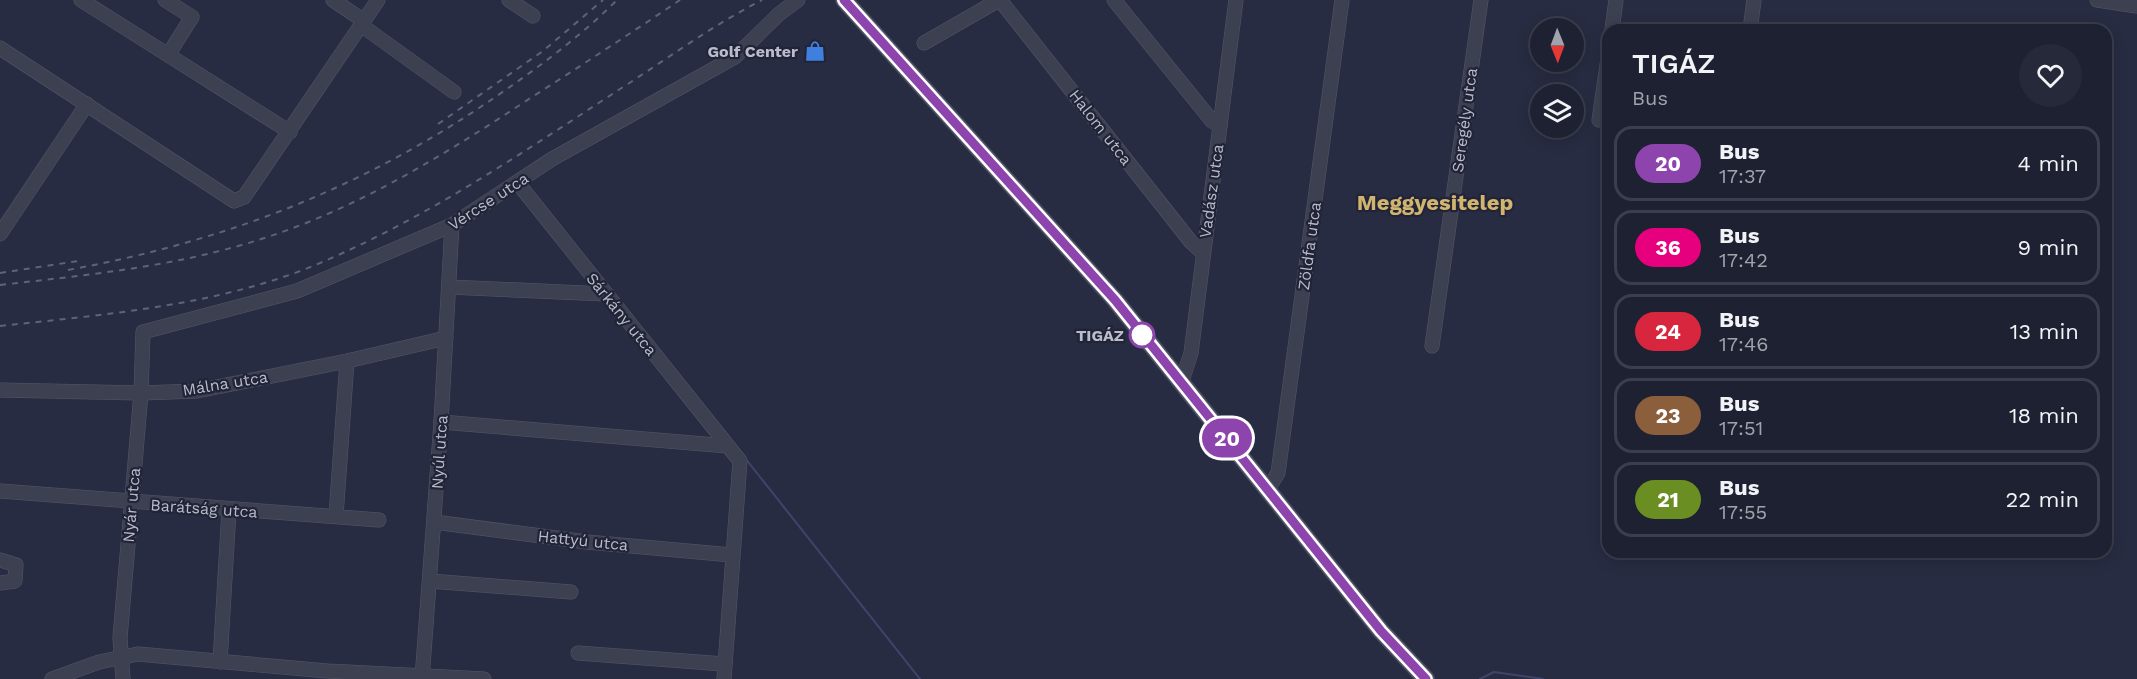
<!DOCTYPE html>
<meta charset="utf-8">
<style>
:root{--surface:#1e2132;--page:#26293a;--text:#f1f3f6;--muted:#a1a3ac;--line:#3c3e4d}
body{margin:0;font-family:"Work Sans",sans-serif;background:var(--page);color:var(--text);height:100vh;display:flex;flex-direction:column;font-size:22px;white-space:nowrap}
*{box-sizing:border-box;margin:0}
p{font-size:20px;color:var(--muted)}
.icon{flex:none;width:33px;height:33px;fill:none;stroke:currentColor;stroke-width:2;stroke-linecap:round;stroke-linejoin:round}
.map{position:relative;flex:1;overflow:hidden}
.panel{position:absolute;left:1602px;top:24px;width:510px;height:534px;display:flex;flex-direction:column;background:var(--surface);border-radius:18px;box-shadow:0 3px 15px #0003,0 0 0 2px var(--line)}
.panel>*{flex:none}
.badge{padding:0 12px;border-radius:20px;font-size:21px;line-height:39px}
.needle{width:39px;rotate:179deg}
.controls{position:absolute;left:1530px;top:18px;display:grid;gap:12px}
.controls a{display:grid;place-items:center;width:54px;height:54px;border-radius:50%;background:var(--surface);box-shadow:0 3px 15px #0003,0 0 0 2px var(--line);font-size:30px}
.map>.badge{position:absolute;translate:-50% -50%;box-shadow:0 0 0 3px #fff}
.round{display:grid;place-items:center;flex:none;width:63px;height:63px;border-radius:32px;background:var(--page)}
.summary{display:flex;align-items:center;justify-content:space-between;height:102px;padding:0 30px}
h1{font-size:28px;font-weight:600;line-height:45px}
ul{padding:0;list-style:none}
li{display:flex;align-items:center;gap:18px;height:75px;margin:0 12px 9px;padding:0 18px;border:3px solid var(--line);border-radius:18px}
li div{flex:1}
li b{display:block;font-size:22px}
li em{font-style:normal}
li .badge{min-width:66px;font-weight:700;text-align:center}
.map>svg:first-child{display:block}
</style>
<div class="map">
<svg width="2137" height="679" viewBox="0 0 2137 679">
<rect width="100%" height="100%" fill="#282c42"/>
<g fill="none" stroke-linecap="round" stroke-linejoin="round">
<g stroke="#3f456a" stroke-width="2">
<polyline points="745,458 920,679"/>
<polyline points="1480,679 1494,672 1543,679"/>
</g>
<g stroke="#555769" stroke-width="15">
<g id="minor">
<polyline points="81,0 290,132"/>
<polyline points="165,0 192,17 168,55"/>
<polyline points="333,0 364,21"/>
<polyline points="509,0 533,16"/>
<polyline points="1000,0 1191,242 1203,253"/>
<polyline points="1114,0 1212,121 1220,126"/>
<polyline points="2097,0 2137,6"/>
<polyline points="361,25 454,92"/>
<polyline points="1612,30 1616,0"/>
<polyline points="1750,30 1754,0"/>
<polyline points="924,43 999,0"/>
<polyline points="0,48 234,201 244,197 378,0"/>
<polyline points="1599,120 1608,58"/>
<polyline points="517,182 740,461 724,679"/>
<polyline points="0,234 87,104"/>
<polyline points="449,287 606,294"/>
<polyline points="1432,346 1481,0"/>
<polyline points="1182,381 1191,353 1236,0"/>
<polyline points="0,390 141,393 197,391 347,361 446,338"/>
<polyline points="441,422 728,446"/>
<polyline points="1268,489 1278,473 1342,0"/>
<polyline points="0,491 379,520"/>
<polyline points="336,516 347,361"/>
<polyline points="434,522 587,542 732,555"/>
<polyline points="0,560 16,565 15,581 0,583"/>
<polyline points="430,581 571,592"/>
<polyline points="578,653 724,664"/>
<polyline points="220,662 229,510"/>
<polyline points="52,679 99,662 138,654 327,671 484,679"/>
<polyline points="123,679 120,638 141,393 143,332 297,291 452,225 552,159 735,57 779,14 798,0"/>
<polyline points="422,679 441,422 452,225"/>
</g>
</g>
<g stroke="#434658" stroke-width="18">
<polyline id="major" points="844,0 1115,300 1381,631 1426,679"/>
</g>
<use href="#minor" stroke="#3d4051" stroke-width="14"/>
<use href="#major" stroke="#5b5e71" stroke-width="16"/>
<g stroke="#5f6278" stroke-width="2" stroke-dasharray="6 6" stroke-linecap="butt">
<polyline points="438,124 543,51 603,0"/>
<path d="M68,270C231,240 368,186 504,91C543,64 583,34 617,0"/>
<polyline points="0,273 78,261"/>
<path d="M0,285C86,275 172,267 255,241C356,210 444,155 532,97C582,65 631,33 680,0"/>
<path d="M0,326C109,314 226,305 327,260C431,215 525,151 620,89C667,59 713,25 762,0"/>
</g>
</g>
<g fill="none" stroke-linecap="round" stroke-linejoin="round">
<g stroke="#fff" stroke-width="14">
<polyline id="line" points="844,0 1115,300 1381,631 1426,679"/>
</g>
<use href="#line" stroke="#8e44ad" stroke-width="9"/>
</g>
<defs>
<g id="shop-bare" transform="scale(1.62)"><path d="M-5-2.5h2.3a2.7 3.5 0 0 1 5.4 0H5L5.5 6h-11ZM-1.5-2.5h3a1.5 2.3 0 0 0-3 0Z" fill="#3f7fe0" stroke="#212437" stroke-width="2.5" paint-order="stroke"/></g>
</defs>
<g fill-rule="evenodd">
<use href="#shop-bare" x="815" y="51"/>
</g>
<circle fill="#fff" stroke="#8e44ad" stroke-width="3" cx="1142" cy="335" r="12"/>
<g text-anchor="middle" stroke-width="4.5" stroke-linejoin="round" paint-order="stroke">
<g font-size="16" font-weight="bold" fill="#babccb" stroke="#212437" text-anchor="end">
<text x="798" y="57">Golf Center</text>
</g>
<g font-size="16" fill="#babccb" stroke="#212437">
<text transform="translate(1464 120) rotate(-82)" y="6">Seregély utca</text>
<text transform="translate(1101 127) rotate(52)" y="6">Halom utca</text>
<text transform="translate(1211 191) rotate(-82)" y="6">Vadász utca</text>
<text transform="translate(488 201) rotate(-33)" y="6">Vércse utca</text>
<text transform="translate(1309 246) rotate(-82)" y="6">Zöldfa utca</text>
<text transform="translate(622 314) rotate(51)" y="6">Sárkány utca</text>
<text transform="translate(225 383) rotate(-9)" y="6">Málna utca</text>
<text transform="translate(439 452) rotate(-86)" y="6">Nyúl utca</text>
<text transform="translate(131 505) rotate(-85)" y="6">Nyár utca</text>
<text transform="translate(204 508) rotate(4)" y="6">Barátság utca</text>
<text transform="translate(583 540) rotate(6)" y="6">Hattyú utca</text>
</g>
<g font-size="16" font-weight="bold" fill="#babccb" stroke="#212437" text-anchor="end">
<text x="1124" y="341">TIGÁZ</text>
</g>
<g font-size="22" font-weight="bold" fill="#d1b46f" stroke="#212437">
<text x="1435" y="210">Meggyesitelep</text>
</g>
</g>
</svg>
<div class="controls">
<a><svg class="needle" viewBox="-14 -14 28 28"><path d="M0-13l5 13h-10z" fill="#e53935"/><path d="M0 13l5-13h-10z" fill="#a1a3ac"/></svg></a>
<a><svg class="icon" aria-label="layers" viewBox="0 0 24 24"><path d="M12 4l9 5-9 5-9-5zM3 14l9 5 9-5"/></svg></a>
</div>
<b class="badge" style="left:1227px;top:438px;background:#8e44ad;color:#fff">20</b>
<section class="panel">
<div class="summary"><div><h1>TIGÁZ</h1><p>Bus</p></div><a class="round"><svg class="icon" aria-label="heart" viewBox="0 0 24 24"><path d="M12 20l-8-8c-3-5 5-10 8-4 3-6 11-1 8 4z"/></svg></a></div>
<ul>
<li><span class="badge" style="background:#8e44ad;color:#fff">20</span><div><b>Bus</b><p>17:37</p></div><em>4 min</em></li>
<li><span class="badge" style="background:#e6007e;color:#fff">36</span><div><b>Bus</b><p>17:42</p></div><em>9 min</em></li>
<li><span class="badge" style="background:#d7263d;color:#fff">24</span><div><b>Bus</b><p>17:46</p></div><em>13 min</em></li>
<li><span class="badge" style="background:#8b5e3c;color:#fff">23</span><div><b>Bus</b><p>17:51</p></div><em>18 min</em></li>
<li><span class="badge" style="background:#6b8e23;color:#fff">21</span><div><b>Bus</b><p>17:55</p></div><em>22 min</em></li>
</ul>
</section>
</div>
